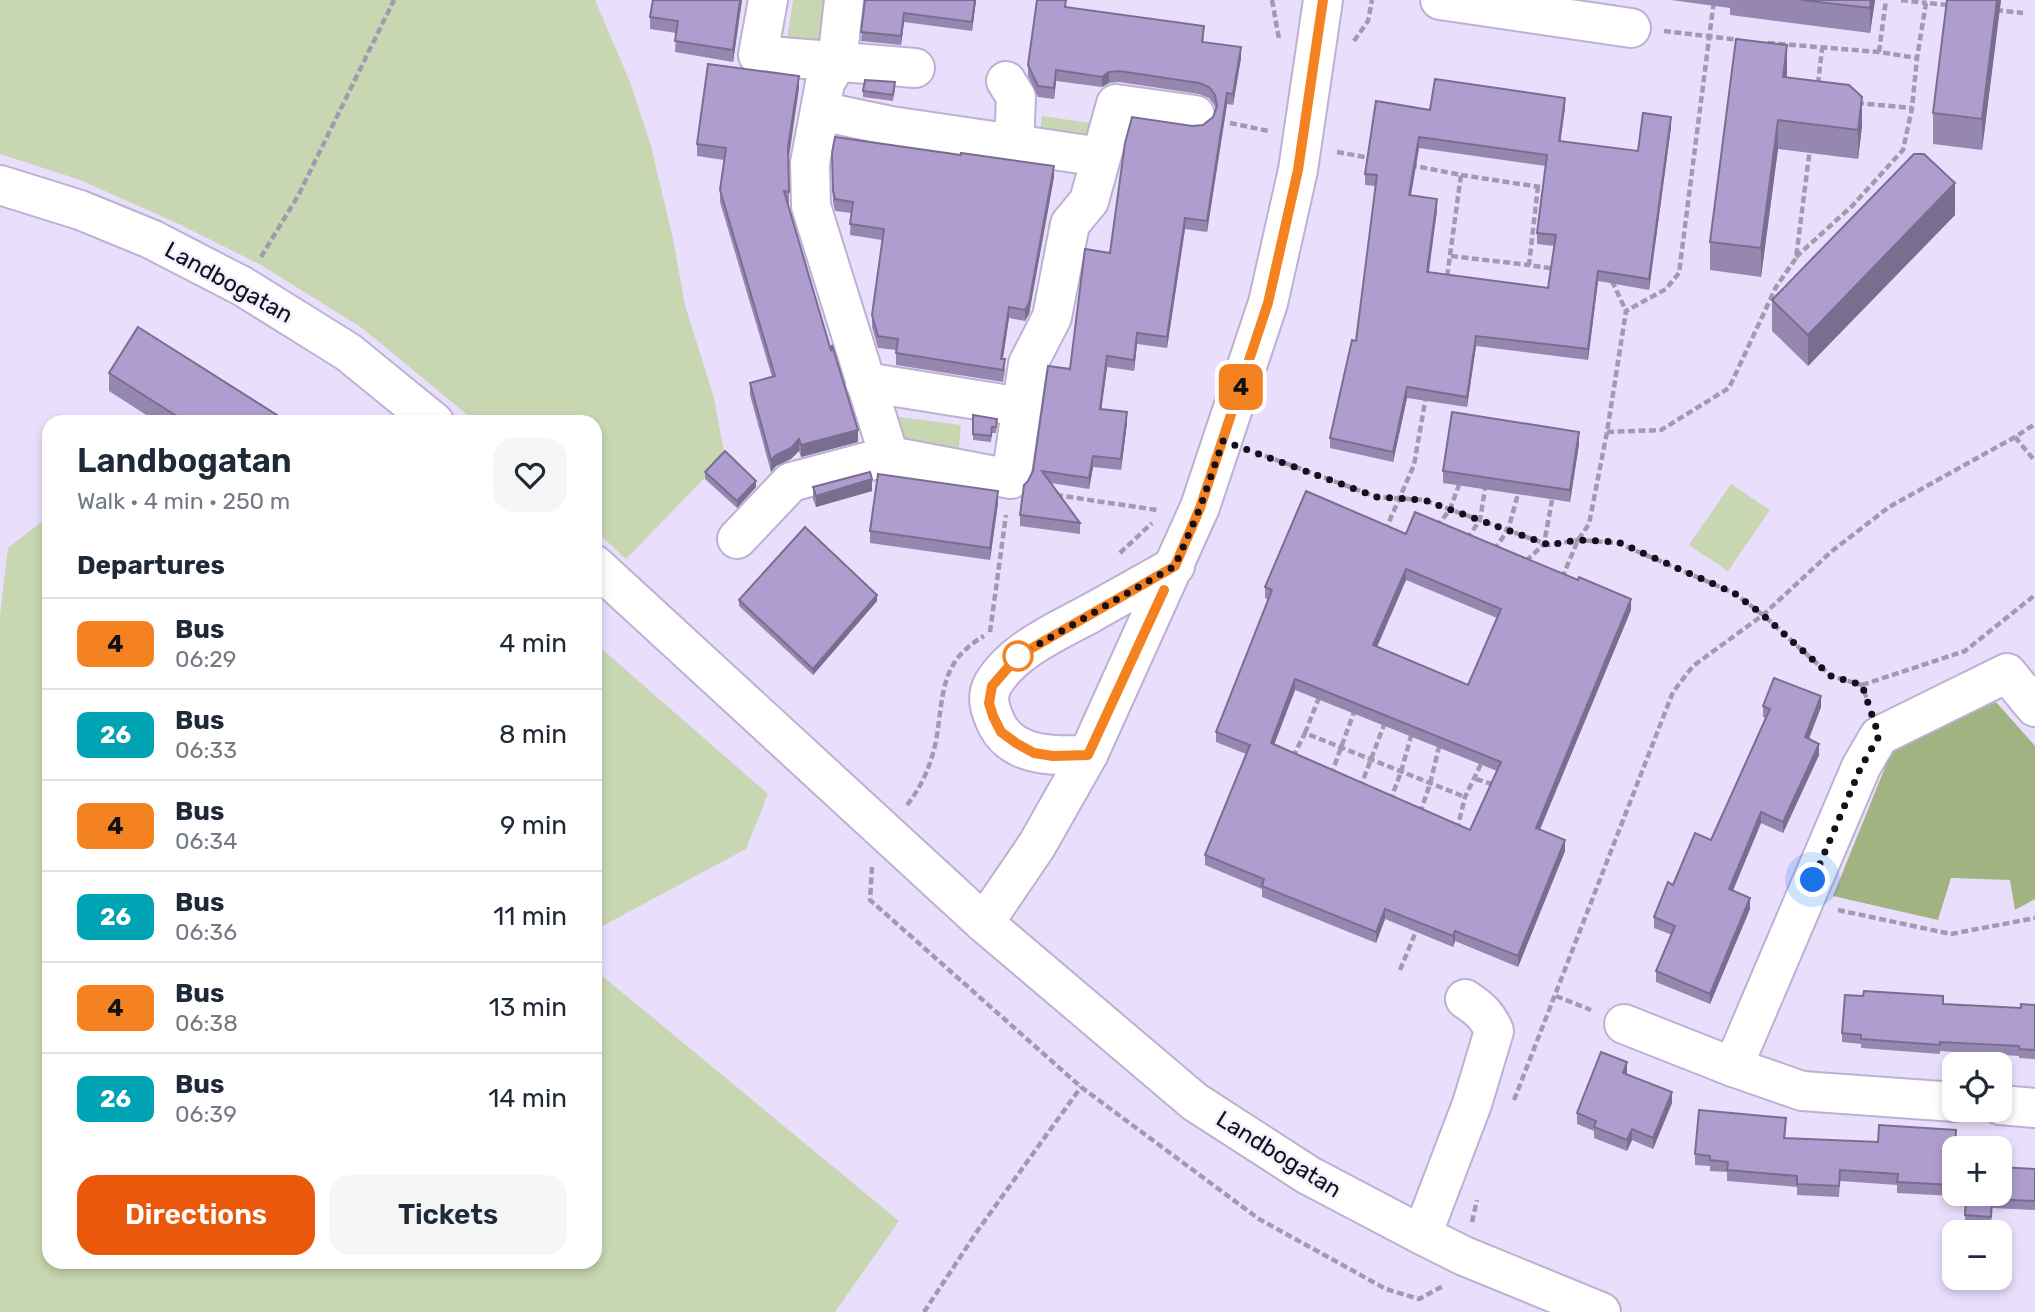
<!DOCTYPE html>
<meta charset="utf-8">
<style>
:root{--surface:#fff;--page:#f6f6f7;--text:#1f2937;--muted:#747a83;--line:#e0e1e3;--accent:#ea580c}
body{margin:0;font-family:Rubik,sans-serif;background:var(--page);color:var(--text);height:100vh;display:flex;flex-direction:column;font-size:26px;white-space:nowrap}
*{box-sizing:border-box;margin:0}
p{font-size:23px;color:var(--muted)}
.icon{flex:none;width:38px;height:38px;fill:none;stroke:currentColor;stroke-width:2;stroke-linecap:round;stroke-linejoin:round}
.map{position:relative;flex:1;overflow:hidden}
.panel{position:absolute;left:42px;top:415px;width:560px;height:854px;display:flex;flex-direction:column;background:var(--surface);border-radius:21px;box-shadow:0 4px 10px #0003}
.panel>*{flex:none}
.badge{padding:0 14px;border-radius:10px;font-size:24px;line-height:46px}
.controls{position:absolute;left:1942px;top:1052px;display:grid;gap:14px}
.controls a{display:grid;place-items:center;width:70px;height:70px;border-radius:14px;background:var(--surface);box-shadow:0 4px 10px #0003;font-size:35px}
.you{position:absolute;width:35px;height:35px;margin:-18px;border:5px solid #fff;border-radius:50%;background:#1a73e8;box-shadow:0 0 0 10px #1a73e833}
.map>.badge{position:absolute;translate:-50% -50%;box-shadow:0 0 0 4px #fff}
h2{padding:0 35px;font-size:26px;line-height:63px}
.round{display:grid;place-items:center;flex:none;width:74px;height:74px;border-radius:21px;background:var(--page)}
.head{display:flex;align-items:center;justify-content:space-between;height:119px;padding:0 35px}
h1{font-size:33px;font-weight:600;line-height:52px}
.primary-button{display:flex;gap:14px;margin-top:auto;padding:14px 35px}
.primary-button a{flex:1;height:80px;border-radius:21px;background:var(--accent);color:#fff;font-size:28px;font-weight:600;line-height:80px;text-align:center}
.primary-button a+a{background:var(--page);color:var(--text)}
ul{padding:0;list-style:none}
li{display:flex;align-items:center;gap:21px;height:91px;padding:0 35px;border-top:2px solid var(--line)}
li div{flex:1}
li b{display:block;font-size:26px}
li em{font-style:normal}
li .badge{min-width:77px;font-weight:700;text-align:center}
.map>svg:first-child{display:block}
</style>
<div class="map">
<svg width="2035" height="1312" viewBox="0 0 2035 1312">
<rect width="100%" height="100%" fill="#e9dffc"/>
<g fill="#c8d7b2">
<polygon points="0,0 595,0 630,82 651,146 673,239 685,305 714,398 725,457 626,559 595,530 595,422 476,422 362,328 261,265 181,225 80,180 0,154"/>
<polygon points="793,0 832,0 825,46 787,40"/>
<polygon points="1042,116 1090,123 1087,146 1039,138"/>
<polygon points="884,415 961,425 958,457 899,448"/>
<polygon points="1731,484 1770,510 1728,571 1689,545"/>
<polygon points="49,516 49,1262 595,1262 595,970 899,1221 835,1312 0,1312 0,615 8,548"/>
<polygon points="595,643 768,794 746,849 595,930"/>
</g>
<polygon fill="#a0b381" points="1996,702 2035,746 2035,899 2015,910 2010,880 1951,878 1938,920 1833,896 1893,748"/>
<g fill="none" stroke-linecap="round" stroke-linejoin="round">
<g stroke="#bdb1d3" stroke-width="42">
<g id="minor">
<polyline points="768,0 758,55 915,68"/>
<polyline points="844,0 837,62 825,83 810,163 811,206 889,456"/>
<polyline points="1440,0 1631,28"/>
<polyline points="1006,81 1016,97 1014,144"/>
<polyline points="820,111 891,126 1101,157"/>
<polyline points="0,185 80,210 151,239 242,286 348,352 434,422"/>
<polyline points="865,382 1021,407"/>
<polyline points="737,539 791,482 889,456 1011,479 1028,364 1052,317 1070,224 1089,201 1116,104 1195,115"/>
<polyline points="595,565 984,923 1195,1102 1308,1175 1422,1235 1464,1256 1601,1312"/>
<path d="M1088,755C1057,756 1014,758 997,725C991,712 985,698 993,684C1013,650 1058,631 1091,613C1119,597 1147,582 1175,566"/>
<polyline points="984,923 1037,845 1088,755 1200,507 1268,303 1298,170 1323,0"/>
<polyline points="1624,1024 1733,1067"/>
<polyline points="1955,1102 1802,1091 1733,1067 1861,767 1879,736 2007,673 2035,707"/>
<polyline points="2000,1105 2035,1108"/>
<path d="M1422,1235L1472,1104L1494,1031C1488,1016 1479,1008 1465,999"/>
</g>
</g>
<g stroke="#a29ab1" stroke-width="4.5" stroke-dasharray="7 3.5" stroke-linecap="butt">
<polyline points="1272,0 1279,39"/>
<polyline points="1901,0 1926,3"/>
<polyline points="1996,10 2023,13"/>
<polyline points="1664,31 1739,40"/>
<polyline points="1354,41 1368,21 1372,0"/>
<polyline points="1768,43 1879,52 1917,58"/>
<polyline points="1879,52 1886,0"/>
<polyline points="1818,84 1822,49"/>
<polyline points="1857,103 1912,108"/>
<polyline points="1230,123 1269,131"/>
<polyline points="1337,152 1370,158"/>
<polyline points="1410,165 1461,175 1447,277"/>
<polyline points="1461,175 1540,187"/>
<polyline points="1538,186 1529,265 1556,269"/>
<polyline points="1451,256 1529,265"/>
<polyline points="261,257 299,194 394,0"/>
<polyline points="1796,257 1853,205 1903,150 1912,108 1917,58 1926,3 1949,5"/>
<polyline points="1612,281 1626,311"/>
<polyline points="1607,432 1661,430 1729,388 1776,287 1796,258 1810,148"/>
<polyline points="2015,437 2035,461"/>
<polyline points="1255,452 1377,497 1424,500 1549,545 1578,540 1618,543 1734,593 1763,615 1831,676 1862,685 1868,702"/>
<polyline points="1056,495 1157,510"/>
<polyline points="1437,527 1450,509 1459,485"/>
<polyline points="1385,531 1414,465 1426,396"/>
<polyline points="1467,539 1480,520 1485,489"/>
<polyline points="1494,550 1508,530 1518,494"/>
<polyline points="1120,553 1152,523"/>
<polyline points="1526,561 1544,544 1552,500"/>
<polyline points="1562,578 1578,540 1589,524 1607,432 1626,311 1666,289 1679,273 1714,0"/>
<polyline points="990,632 1006,515"/>
<polyline points="1862,685 1965,651 2035,595"/>
<polyline points="1305,733 1320,695"/>
<polyline points="1293,757 1305,733 1465,797"/>
<polyline points="1331,775 1354,712"/>
<polyline points="1476,779 1495,785"/>
<polyline points="1360,788 1384,725"/>
<polyline points="1390,801 1401,772 1411,736"/>
<path d="M907,805C922,786 931,765 936,741C944,695 939,662 984,636"/>
<polyline points="1420,813 1430,784 1439,747"/>
<polyline points="1457,830 1465,797 1483,760"/>
<polyline points="872,867 870,900 1081,1087 1259,1219 1386,1289 1419,1299 1443,1286"/>
<polyline points="1838,910 1951,934 2035,918"/>
<polyline points="1400,970 1417,929"/>
<polyline points="1556,996 1591,1010"/>
<polyline points="1514,1100 1673,692 1693,666 1763,615 1832,551 1889,507 2015,437 2035,424"/>
<polyline points="1472,1222 1477,1200"/>
<polyline points="924,1312 978,1230 1081,1087"/>
</g>
<use href="#minor" stroke="#fff" stroke-width="38"/>
</g>
<g fill="#9687b1" fill-rule="evenodd">
<polygon points="653,0 742,0 733,62 675,52 676,33 650,29 650,17"/>
<polygon points="865,0 976,0 972,31 904,22 901,45 861,41"/>
<polygon points="1671,0 1875,0 1870,33 1730,15 1730,8"/>
<polygon points="1947,0 2001,0 1982,150 1933,144 1933,113"/>
<polygon points="1066,8 1204,37 1203,42 1241,58 1233,105 1227,104 1207,232 1185,229 1167,348 1137,344 1134,371 1107,367 1101,410 1127,423 1121,470 1093,467 1089,489 1051,483 1080,523 1080,534 1020,526 1020,515 1028,481 1070,369 1110,253 1192,126 1203,125 1213,117 1215,110 1215,106 1209,98 1199,94 1119,82 1109,83 1102,87 1056,81 1054,99 1038,97 1028,76 1028,65"/>
<polygon points="1787,74 1787,77 1862,126 1858,159 1778,149 1761,277 1710,270 1710,242"/>
<polygon points="799,88 789,158 789,204 788,204 858,442 801,457 799,451 791,459 776,466 771,472 750,395 750,383 772,377 720,202 720,190 724,160 697,156 697,144"/>
<polygon points="895,88 893,101 863,97 863,91"/>
<path d="M1565,108L1560,141L1638,151L1671,127L1649,290L1598,281L1588,360L1476,346L1467,407L1407,398L1393,462L1330,448V438L1356,341L1376,186L1365,185V174L1430,110ZM1419,148L1546,166L1537,233V244L1554,246L1548,288L1429,272L1437,210L1411,195Z"/>
<polygon points="832,165 1054,177 1029,314 1025,321 1009,318 1003,359 1005,371 1003,382 896,365 896,350 878,348 872,327 872,315 882,240 850,235 851,213 835,211 833,202"/>
<polygon points="1955,215 1808,366 1772,331 1772,300"/>
<polygon points="109,373 288,422 157,422 109,391"/>
<polygon points="973,415 997,425 996,433 992,433 991,442 973,440"/>
<polygon points="1579,444 1570,502 1443,483 1443,471"/>
<polygon points="705,472 756,487 737,508 705,479"/>
<polygon points="813,487 872,491 816,507 813,499"/>
<polygon points="998,503 990,560 870,543 870,531"/>
<path d="M1406,534L1631,610L1540,829L1565,851L1518,967L1455,941L1453,947L1385,919L1376,943L1262,897V889L1205,865V855L1246,754L1216,742V732L1268,600L1265,598V587ZM1406,580L1497,618L1468,685L1377,647ZM1295,690L1497,771L1470,830L1274,744Z"/>
<polygon points="739,600 877,601 813,675 739,606"/>
<polygon points="1763,706 1821,707 1809,739 1819,755 1783,833 1761,823 1733,890 1750,909 1710,1004 1656,982 1656,971 1672,935 1654,928 1654,917 1673,885 1711,840 1766,718 1763,717"/>
<polygon points="1943,1004 2021,1008 2035,1005 2035,1059 2019,1058 2019,1056 1940,1051 1940,1054 1861,1048 1861,1044 1842,1042 1842,1033"/>
<polygon points="1627,1073 1626,1074 1672,1103 1653,1149 1632,1140 1627,1151 1594,1138 1594,1131 1577,1124 1577,1113"/>
<polygon points="1786,1129 1785,1138 1878,1142 1956,1130 1953,1196 1897,1193 1897,1185 1840,1181 1839,1197 1797,1195 1797,1187 1727,1181 1727,1172 1710,1171 1710,1166 1695,1165 1695,1154"/>
<polygon points="2035,1169 2035,1210 1992,1208 1991,1226 1965,1224 1965,1215"/>
</g>
<g fill="#7a6e90">
<polygon points="740,0 742,0 733,62 733,50"/>
<polygon points="975,0 976,0 972,31 972,22"/>
<polygon points="1871,0 1875,0 1870,33 1870,8"/>
<polygon points="1997,0 2001,0 1982,150 1982,119"/>
<polygon points="904,13 904,22 901,45 901,36"/>
<polygon points="1787,45 1787,74 1783,105 1783,77"/>
<polygon points="1241,47 1241,58 1233,105 1233,94"/>
<polygon points="1056,70 1056,81 1054,99 1054,88"/>
<polygon points="1109,72 1109,83 1102,87 1102,77"/>
<polygon points="799,76 799,88 788,159 788,147"/>
<polygon points="1227,93 1227,104 1207,232 1207,221"/>
<polygon points="1862,97 1862,126 1858,159 1858,130"/>
<polygon points="1565,98 1565,108 1559,152 1559,141"/>
<polygon points="1671,117 1671,127 1649,290 1649,279"/>
<polygon points="1778,120 1778,149 1761,277 1761,248"/>
<polygon points="1419,137 1419,148 1409,206 1409,195"/>
<polygon points="1054,166 1054,177 1029,314 1025,321 1025,310"/>
<polygon points="1955,183 1955,215 1808,366 1808,335"/>
<polygon points="1437,199 1437,210 1427,283 1427,272"/>
<polygon points="1185,218 1185,229 1167,348 1167,337"/>
<polygon points="1598,271 1598,281 1588,360 1588,349"/>
<polygon points="1009,307 1009,318 1001,370 1001,359"/>
<polygon points="1137,333 1137,344 1134,371 1134,360"/>
<polygon points="1476,336 1476,346 1467,407 1467,397"/>
<polygon points="1107,356 1107,367 1100,420 1100,409"/>
<polygon points="1407,387 1407,398 1393,462 1393,452"/>
<polygon points="1127,412 1127,423 1121,470 1121,459"/>
<polygon points="858,430 858,442 801,457 801,445"/>
<polygon points="1579,432 1579,444 1570,502 1570,490"/>
<polygon points="799,439 799,451 791,459 776,466 771,472 771,460 776,455"/>
<polygon points="1093,456 1093,467 1089,489 1089,478"/>
<polygon points="872,479 872,491 816,507 816,496"/>
<polygon points="756,481 756,487 737,508 737,501"/>
<polygon points="998,491 998,503 990,560 990,548"/>
<polygon points="1406,569 1406,580 1373,656 1373,645"/>
<polygon points="877,595 877,601 813,675 813,669"/>
<polygon points="1631,599 1631,610 1536,839 1536,828"/>
<polygon points="1295,679 1295,690 1271,753 1271,743"/>
<polygon points="1821,696 1821,707 1805,748 1805,737"/>
<polygon points="1819,744 1819,755 1783,833 1783,822"/>
<polygon points="1761,812 1761,823 1729,900 1729,889"/>
<polygon points="1565,840 1565,851 1518,967 1518,956"/>
<polygon points="1750,898 1750,909 1710,1004 1710,994"/>
<polygon points="1385,909 1385,919 1376,943 1376,932"/>
<polygon points="1455,931 1455,941 1453,947 1453,936"/>
<polygon points="1627,1062 1627,1073 1623,1084 1623,1073"/>
<polygon points="1672,1092 1672,1103 1653,1149 1653,1138"/>
<polygon points="1632,1129 1632,1140 1627,1151 1627,1140"/>
</g>
<g fill="#ae9dce" stroke="#7a6e90" stroke-width="2" fill-rule="evenodd">
<polygon points="653,0 740,0 733,50 675,41 678,21 650,17"/>
<polygon points="865,0 975,0 972,22 904,13 901,36 861,32"/>
<polygon points="1037,0 1066,0 1065,7 1204,26 1202,42 1241,47 1233,94 1227,93 1207,221 1185,218 1167,337 1137,333 1134,360 1107,356 1100,409 1127,412 1121,459 1093,456 1089,478 1042,471 1080,523 1020,515 1024,485 1028,481 1033,471 1048,366 1070,369 1085,249 1110,253 1125,143 1132,117 1192,126 1203,125 1213,117 1217,106 1215,95 1209,87 1199,83 1119,71 1109,72 1102,77 1056,70 1054,88 1038,86 1028,65"/>
<polygon points="1801,0 1871,0 1870,8"/>
<polygon points="1947,0 1997,0 1982,119 1933,113"/>
<polygon points="1736,39 1787,45 1783,77 1849,85 1862,97 1858,130 1778,120 1761,248 1710,242"/>
<polygon points="708,64 799,76 788,147 789,192 784,191 831,351 832,345 858,430 801,445 799,439 791,448 776,455 771,460 750,383 775,376 720,190 726,148 697,144"/>
<path d="M1435,79L1565,98L1559,141L1638,151L1643,113L1671,117L1649,279L1598,271L1588,349L1476,336L1467,397L1407,387L1393,452L1330,438L1352,340L1356,341L1377,175L1365,174L1376,101L1430,110ZM1419,137L1547,155L1537,233L1556,235L1548,288L1427,272L1437,199L1409,195Z"/>
<polygon points="865,80 895,82 893,95 863,91"/>
<polygon points="835,137 961,155 961,153 1054,166 1029,303 1025,310 1009,307 1001,359 1005,359 1003,370 896,353 898,339 878,336 872,315 884,229 850,224 853,202 835,199 833,191 832,153"/>
<polygon points="1914,154 1924,154 1955,183 1808,335 1772,300"/>
<polygon points="138,327 288,422 186,422 109,373"/>
<polygon points="1452,412 1579,432 1570,490 1443,471"/>
<polygon points="973,415 997,419 996,427 992,427 991,436 973,434"/>
<polygon points="725,451 756,481 737,501 705,472"/>
<polygon points="870,472 872,479 816,496 813,487"/>
<polygon points="878,474 998,491 990,548 870,531"/>
<path d="M1306,491L1406,534L1415,512L1578,580L1579,577L1631,599L1536,828L1565,840L1518,956L1455,931L1453,936L1385,909L1376,932L1262,886L1264,879L1205,855L1250,745L1216,732L1272,590L1265,587ZM1406,569L1501,609L1468,685L1373,645ZM1295,679L1501,762L1470,830L1271,743Z"/>
<polygon points="805,527 877,595 813,669 739,600"/>
<polygon points="1774,678 1821,696 1805,737 1819,744 1783,822 1761,812 1729,889 1750,898 1710,994 1656,971 1675,926 1654,917 1668,882 1673,885 1695,833 1711,840 1770,709 1763,706"/>
<polygon points="1864,991 1943,996 1943,1004 2021,1008 2021,1004 2035,1005 2035,1050 2019,1049 2019,1046 1940,1042 1940,1045 1861,1039 1861,1035 1842,1033 1845,995 1863,996"/>
<polygon points="1601,1052 1627,1062 1623,1073 1672,1092 1653,1138 1632,1129 1627,1140 1594,1127 1596,1121 1577,1113"/>
<polygon points="1699,1110 1786,1118 1784,1138 1878,1142 1879,1125 1956,1130 1953,1185 1897,1182 1898,1174 1840,1170 1839,1186 1797,1184 1797,1176 1727,1170 1728,1162 1710,1160 1710,1156 1695,1154"/>
<polygon points="2000,1167 2035,1169 2035,1201 1992,1199 1991,1217 1965,1215 1966,1194 2000,1194"/>
</g>
<g fill="none" stroke-linecap="round" stroke-linejoin="round">
<g stroke="#fff" stroke-width="16">
<polyline id="line" points="1164,590 1088,755 1053,756 1034,753 1016,743 1001,732 993,716 989,703 992,686 1018,656 1175,566 1200,508 1268,303 1298,170 1323,0"/>
</g>
<use href="#line" stroke="#f58220" stroke-width="10"/>
<polyline stroke="#14101c" stroke-width="7" stroke-dasharray="0 12.6" points="1018,656 1175,566 1200,508 1223,441 1377,497 1424,500 1549,545 1578,540 1618,542 1734,593 1763,615 1831,676 1862,685 1879,736 1861,767 1813,880"/>
</g>
<circle fill="#fff" stroke="#f58220" stroke-width="3.5" cx="1018" cy="656" r="14"/>
<g text-anchor="middle" stroke-width="5" stroke-linejoin="round" paint-order="stroke">
<g font-size="23" fill="#14101c" stroke="#f4effe">
<text transform="translate(229 282) rotate(29)" y="8">Landbogatan</text>
<text transform="translate(1279 1154) rotate(32)" y="8">Landbogatan</text>
</g>
</g>
</svg>
<div class="controls">
<a><svg class="icon" aria-label="locate" viewBox="0 0 24 24"><circle cx="12" cy="12" r="6"/><path d="M12 2v4M12 18v4M2 12h4M18 12h4"/></svg></a>
<a>+</a>
<a>−</a>
</div>
<div class="you" style="left:1813px;top:880px"></div>
<b class="badge" style="left:1241px;top:387px;background:#f58220;color:#111">4</b>
<section class="panel">
<div class="head"><div><h1>Landbogatan</h1><p>Walk · 4 min · 250 m</p></div><a class="round"><svg class="icon" aria-label="heart" viewBox="0 0 24 24"><path d="M12 20l-8-8c-3-5 5-10 8-4 3-6 11-1 8 4z"/></svg></a></div>
<h2>Departures</h2>
<ul>
<li><span class="badge" style="background:#f58220;color:#111">4</span><div><b>Bus</b><p>06:29</p></div><em>4 min</em></li>
<li><span class="badge" style="background:#00a3b4;color:#fff">26</span><div><b>Bus</b><p>06:33</p></div><em>8 min</em></li>
<li><span class="badge" style="background:#f58220;color:#111">4</span><div><b>Bus</b><p>06:34</p></div><em>9 min</em></li>
<li><span class="badge" style="background:#00a3b4;color:#fff">26</span><div><b>Bus</b><p>06:36</p></div><em>11 min</em></li>
<li><span class="badge" style="background:#f58220;color:#111">4</span><div><b>Bus</b><p>06:38</p></div><em>13 min</em></li>
<li><span class="badge" style="background:#00a3b4;color:#fff">26</span><div><b>Bus</b><p>06:39</p></div><em>14 min</em></li>
</ul>
<div class="primary-button"><a>Directions</a><a>Tickets</a></div>
</section>
</div>
